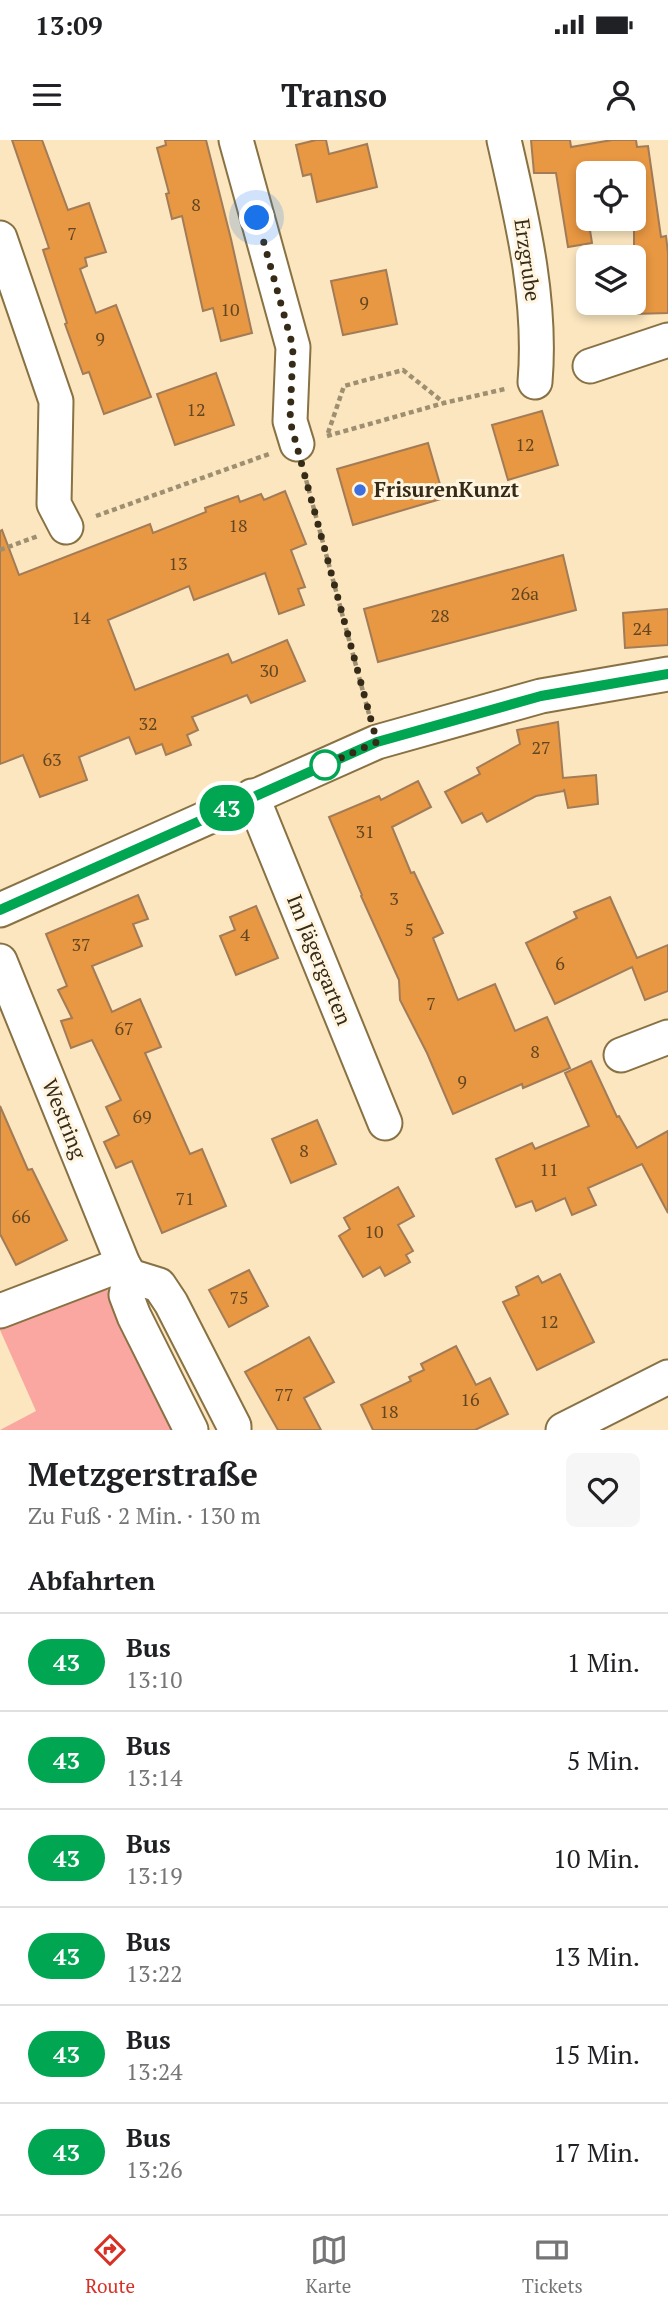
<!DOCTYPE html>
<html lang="de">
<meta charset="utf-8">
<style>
:root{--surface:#fff;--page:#f6f6f6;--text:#202124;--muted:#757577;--line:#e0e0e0;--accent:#d93025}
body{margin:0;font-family:"PT Serif",serif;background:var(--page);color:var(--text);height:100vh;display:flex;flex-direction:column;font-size:26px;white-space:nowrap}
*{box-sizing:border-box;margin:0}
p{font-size:23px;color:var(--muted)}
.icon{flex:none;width:38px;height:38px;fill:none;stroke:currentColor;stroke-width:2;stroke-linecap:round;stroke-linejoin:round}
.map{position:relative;height:1290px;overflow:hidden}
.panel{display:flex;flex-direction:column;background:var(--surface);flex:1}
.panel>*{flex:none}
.badge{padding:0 14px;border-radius:23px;font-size:24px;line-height:46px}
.tools{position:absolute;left:576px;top:21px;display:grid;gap:14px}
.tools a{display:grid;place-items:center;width:70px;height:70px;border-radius:10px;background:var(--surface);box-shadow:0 4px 10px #0003;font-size:35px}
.you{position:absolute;width:35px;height:35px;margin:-18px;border:5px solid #fff;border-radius:50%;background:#1a73e8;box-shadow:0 0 0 10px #1a73e833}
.map>.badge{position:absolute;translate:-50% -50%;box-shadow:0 0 0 4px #fff}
h2{padding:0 28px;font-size:26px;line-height:63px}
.round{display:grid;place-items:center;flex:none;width:74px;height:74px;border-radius:10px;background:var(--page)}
.summary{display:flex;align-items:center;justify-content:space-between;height:119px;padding:0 28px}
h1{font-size:33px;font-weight:600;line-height:52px}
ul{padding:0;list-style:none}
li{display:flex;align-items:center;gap:21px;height:98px;padding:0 28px;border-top:2px solid var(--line)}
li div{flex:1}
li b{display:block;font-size:26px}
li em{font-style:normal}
li .badge{min-width:77px;font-weight:700;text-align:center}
.status{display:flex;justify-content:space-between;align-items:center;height:49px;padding:0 35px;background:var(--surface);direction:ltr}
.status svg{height:19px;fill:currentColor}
header{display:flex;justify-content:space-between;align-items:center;height:91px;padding:0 28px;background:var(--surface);font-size:32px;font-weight:600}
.menu{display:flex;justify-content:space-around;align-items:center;height:98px;border-top:2px solid var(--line);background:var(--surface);font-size:19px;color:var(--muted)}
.menu a{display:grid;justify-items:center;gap:4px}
.menu .on{color:var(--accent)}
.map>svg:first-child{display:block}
</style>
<div class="status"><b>13:09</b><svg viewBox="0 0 49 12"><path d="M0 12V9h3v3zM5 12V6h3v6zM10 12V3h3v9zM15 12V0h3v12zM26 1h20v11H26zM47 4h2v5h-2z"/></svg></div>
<header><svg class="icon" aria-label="menu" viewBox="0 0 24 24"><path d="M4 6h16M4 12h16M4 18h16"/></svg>Transo<svg class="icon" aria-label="person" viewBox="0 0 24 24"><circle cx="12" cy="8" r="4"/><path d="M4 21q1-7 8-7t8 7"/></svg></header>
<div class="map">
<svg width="668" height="1290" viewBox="0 0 668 1290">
<rect width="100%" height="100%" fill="#fbe6bf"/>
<polygon fill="#faa7a1" points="103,1141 179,1290 0,1290 36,1271 0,1190 0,1180"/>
<g fill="#e89742" stroke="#a27b57" stroke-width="2">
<polygon points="12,0 42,0 68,70 89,63 106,112 85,118 87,126 80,129 96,173 116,165 151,257 104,274 89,232 83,234 65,184 67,183 43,110 49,108"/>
<polygon points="165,0 206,0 231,99 252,193 221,201 213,168 203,171 182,76 172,79 166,54 169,53 157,8 166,5"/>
<polygon points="316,0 326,0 329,14 367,4 377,47 317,62 311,34 303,36 296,5"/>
<polygon points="531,0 570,0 571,7 612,0 636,0 637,7 648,6 661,97 666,96 668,113 668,173 634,174 634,33 581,33 592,103 568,107 556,33 534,33"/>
<polygon points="386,130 397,184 343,195 331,141"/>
<polygon points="216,233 234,285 175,305 157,254"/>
<polygon points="542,271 558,325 508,340 492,285"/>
<polygon points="428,303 444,358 353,385 337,329"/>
<polygon points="285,351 306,404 291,410 305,447 298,449 304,465 279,474 265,433 194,460 189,446 108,480 135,550 228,514 232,523 287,500 305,541 251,563 247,555 192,577 198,590 187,595 191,605 166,615 162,604 136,614 129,597 79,617 87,640 40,657 23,615 0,624 0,391 2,390 19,435 150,384 153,393 206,372 205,368 238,356 240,362 261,354 264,360"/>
<polygon points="563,415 576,470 378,522 364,469"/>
<polygon points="668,469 668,505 625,508 623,473"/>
<polygon points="558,582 563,638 596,635 598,664 568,668 564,649 564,651 536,656 487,682 482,673 462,683 445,652 480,634 477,628 520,604 517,590"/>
<polygon points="418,641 431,667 392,687 411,733 414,732 443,793 433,798 458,860 495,844 515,891 547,877 570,928 523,948 522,944 453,974 427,913 400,860 399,840 361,756 362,755 329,677 379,656 381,660"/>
<polygon points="138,755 148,779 133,784 142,806 92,826 112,872 140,859 161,907 145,913 190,1014 202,1009 226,1066 162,1093 132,1021 116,1028 104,1002 119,995 106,967 121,960 92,900 71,908 61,881 72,878 58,850 67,846 46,794"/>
<polygon points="610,757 637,818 668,805 668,851 645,860 632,827 555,864 526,803 577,778 574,772"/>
<polygon points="256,766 278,818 236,835 220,796 235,790 230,777"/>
<polygon points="591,921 617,977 619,976 637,1008 668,991 668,1073 642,1024 588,1048 596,1065 572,1075 565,1058 536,1071 532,1061 516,1067 496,1019 532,1003 535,1009 589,986 565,933"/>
<polygon points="0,966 28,1030 32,1029 67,1100 16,1125 0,1094"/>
<polygon points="317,980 336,1024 291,1043 272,999"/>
<polygon points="398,1047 414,1076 398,1085 413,1111 406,1115 410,1122 385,1136 380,1127 363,1137 339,1096 350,1089 344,1078"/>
<polygon points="249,1130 268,1166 229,1187 209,1150"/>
<polygon points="560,1134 594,1202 537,1230 503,1162 519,1155 516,1147 538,1136 542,1143"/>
<polygon points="309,1197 334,1242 304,1258 321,1290 278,1290 245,1232"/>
<polygon points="456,1206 476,1245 490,1238 508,1274 475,1290 373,1290 361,1265 411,1241 409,1237 424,1230 421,1224"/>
</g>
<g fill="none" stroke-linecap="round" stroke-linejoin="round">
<g stroke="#887143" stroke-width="37">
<g id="minor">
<polyline points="236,0 293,207 290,281 297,304"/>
<path d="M504,0C522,79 542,160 535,242"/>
<polyline points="0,98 56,261 54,364 66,387"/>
<polyline points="590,226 668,200"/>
<polyline points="252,656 385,983"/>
<polyline points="0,770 377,602 541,556 668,534"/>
<polyline points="0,821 123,1124 130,1136 159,1145 171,1163 234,1286 234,1290"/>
<polyline points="621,915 668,897"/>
<polyline points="130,1136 126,1155 134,1176 191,1290"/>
<polyline points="0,1171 123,1124"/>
<polyline points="563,1290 668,1237"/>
</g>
</g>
<g stroke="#9f8f71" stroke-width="4.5" stroke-dasharray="5 3.5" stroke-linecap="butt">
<polyline points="328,293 344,246 403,230 443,262"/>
<polyline points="327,296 444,263 505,249"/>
<polyline points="304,332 369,574"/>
<polyline points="96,376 269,314"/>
<polyline points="0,410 38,396"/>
</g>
<use href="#minor" stroke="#fff" stroke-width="33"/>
</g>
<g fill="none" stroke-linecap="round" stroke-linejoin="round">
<g stroke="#fff" stroke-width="16">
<polyline id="line" points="0,770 377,602 541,556 668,534"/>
</g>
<use href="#line" stroke="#00a651" stroke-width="10"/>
<polyline stroke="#352b17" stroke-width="7" stroke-dasharray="0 12.6" points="257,78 293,207 290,281 377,602 325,625"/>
</g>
<circle fill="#3e6fdf" stroke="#fff5e1" stroke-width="2.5" cx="360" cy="350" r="7"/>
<circle fill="#fff" stroke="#00a651" stroke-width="3.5" cx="325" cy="625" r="14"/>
<g text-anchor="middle" stroke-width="6" stroke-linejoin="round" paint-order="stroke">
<g font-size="18" fill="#624622">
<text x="196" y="71">8</text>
<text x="72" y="100">7</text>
<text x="364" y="169">9</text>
<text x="230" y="176">10</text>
<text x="100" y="205">9</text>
<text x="196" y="276">12</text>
<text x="525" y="311">12</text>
<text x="238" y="392">18</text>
<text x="178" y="430">13</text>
<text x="525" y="460">26a</text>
<text x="440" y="482">28</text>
<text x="81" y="484">14</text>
<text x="642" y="495">24</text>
<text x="269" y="537">30</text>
<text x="148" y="590">32</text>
<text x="541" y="614">27</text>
<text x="52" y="626">63</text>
<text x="365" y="698">31</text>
<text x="394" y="765">3</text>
<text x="409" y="796">5</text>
<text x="245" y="801">4</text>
<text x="81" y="811">37</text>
<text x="560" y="830">6</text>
<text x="431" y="870">7</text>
<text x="124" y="895">67</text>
<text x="535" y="918">8</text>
<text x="462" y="948">9</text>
<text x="142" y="983">69</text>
<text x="304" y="1017">8</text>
<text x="549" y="1036">11</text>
<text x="185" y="1065">71</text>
<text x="21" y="1083">66</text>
<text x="374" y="1098">10</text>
<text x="239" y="1164">75</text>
<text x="549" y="1188">12</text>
<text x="284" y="1261">77</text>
<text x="470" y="1266">16</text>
<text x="389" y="1278">18</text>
</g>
<g font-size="21" fill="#352b17" stroke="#fff5e1">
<text transform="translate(527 120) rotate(82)" y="7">Erzgrube</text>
<text transform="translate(319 820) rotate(68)" y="7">Im Jägergarten</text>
<text transform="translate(64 979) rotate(68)" y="7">Westring</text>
</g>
<g font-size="21" font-weight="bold" fill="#352b17" stroke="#fff5e1" text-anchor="start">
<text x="374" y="357">FrisurenKunzt</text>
</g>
</g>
</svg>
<div class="tools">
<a><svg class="icon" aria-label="locate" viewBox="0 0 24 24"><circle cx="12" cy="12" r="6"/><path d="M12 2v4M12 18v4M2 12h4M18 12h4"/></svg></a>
<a><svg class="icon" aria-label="layers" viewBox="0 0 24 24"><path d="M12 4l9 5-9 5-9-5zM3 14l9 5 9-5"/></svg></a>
</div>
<div class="you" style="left:257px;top:78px"></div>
<b class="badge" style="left:227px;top:668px;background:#00a651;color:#fff">43</b>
</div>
<section class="panel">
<div class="summary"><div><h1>Metzgerstraße</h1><p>Zu Fuß · 2 Min. · 130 m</p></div><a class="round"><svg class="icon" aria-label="heart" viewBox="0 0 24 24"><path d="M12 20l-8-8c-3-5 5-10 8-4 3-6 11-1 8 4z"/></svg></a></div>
<h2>Abfahrten</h2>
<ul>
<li><span class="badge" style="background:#00a651;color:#fff">43</span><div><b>Bus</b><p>13:10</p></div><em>1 Min.</em></li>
<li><span class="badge" style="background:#00a651;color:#fff">43</span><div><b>Bus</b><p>13:14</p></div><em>5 Min.</em></li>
<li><span class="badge" style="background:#00a651;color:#fff">43</span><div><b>Bus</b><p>13:19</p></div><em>10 Min.</em></li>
<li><span class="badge" style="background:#00a651;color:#fff">43</span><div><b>Bus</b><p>13:22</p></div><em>13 Min.</em></li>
<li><span class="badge" style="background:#00a651;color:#fff">43</span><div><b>Bus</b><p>13:24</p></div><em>15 Min.</em></li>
<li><span class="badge" style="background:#00a651;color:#fff">43</span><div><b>Bus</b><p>13:26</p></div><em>17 Min.</em></li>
</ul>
</section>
<nav class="menu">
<a class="on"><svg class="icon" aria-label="directions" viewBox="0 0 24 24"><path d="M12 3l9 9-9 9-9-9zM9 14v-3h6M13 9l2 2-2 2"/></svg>Route</a>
<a><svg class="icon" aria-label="map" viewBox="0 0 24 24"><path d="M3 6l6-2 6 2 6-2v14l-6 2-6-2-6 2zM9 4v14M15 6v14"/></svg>Karte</a>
<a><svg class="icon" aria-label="tickets" viewBox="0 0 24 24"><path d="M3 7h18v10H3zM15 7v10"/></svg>Tickets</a>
</nav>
